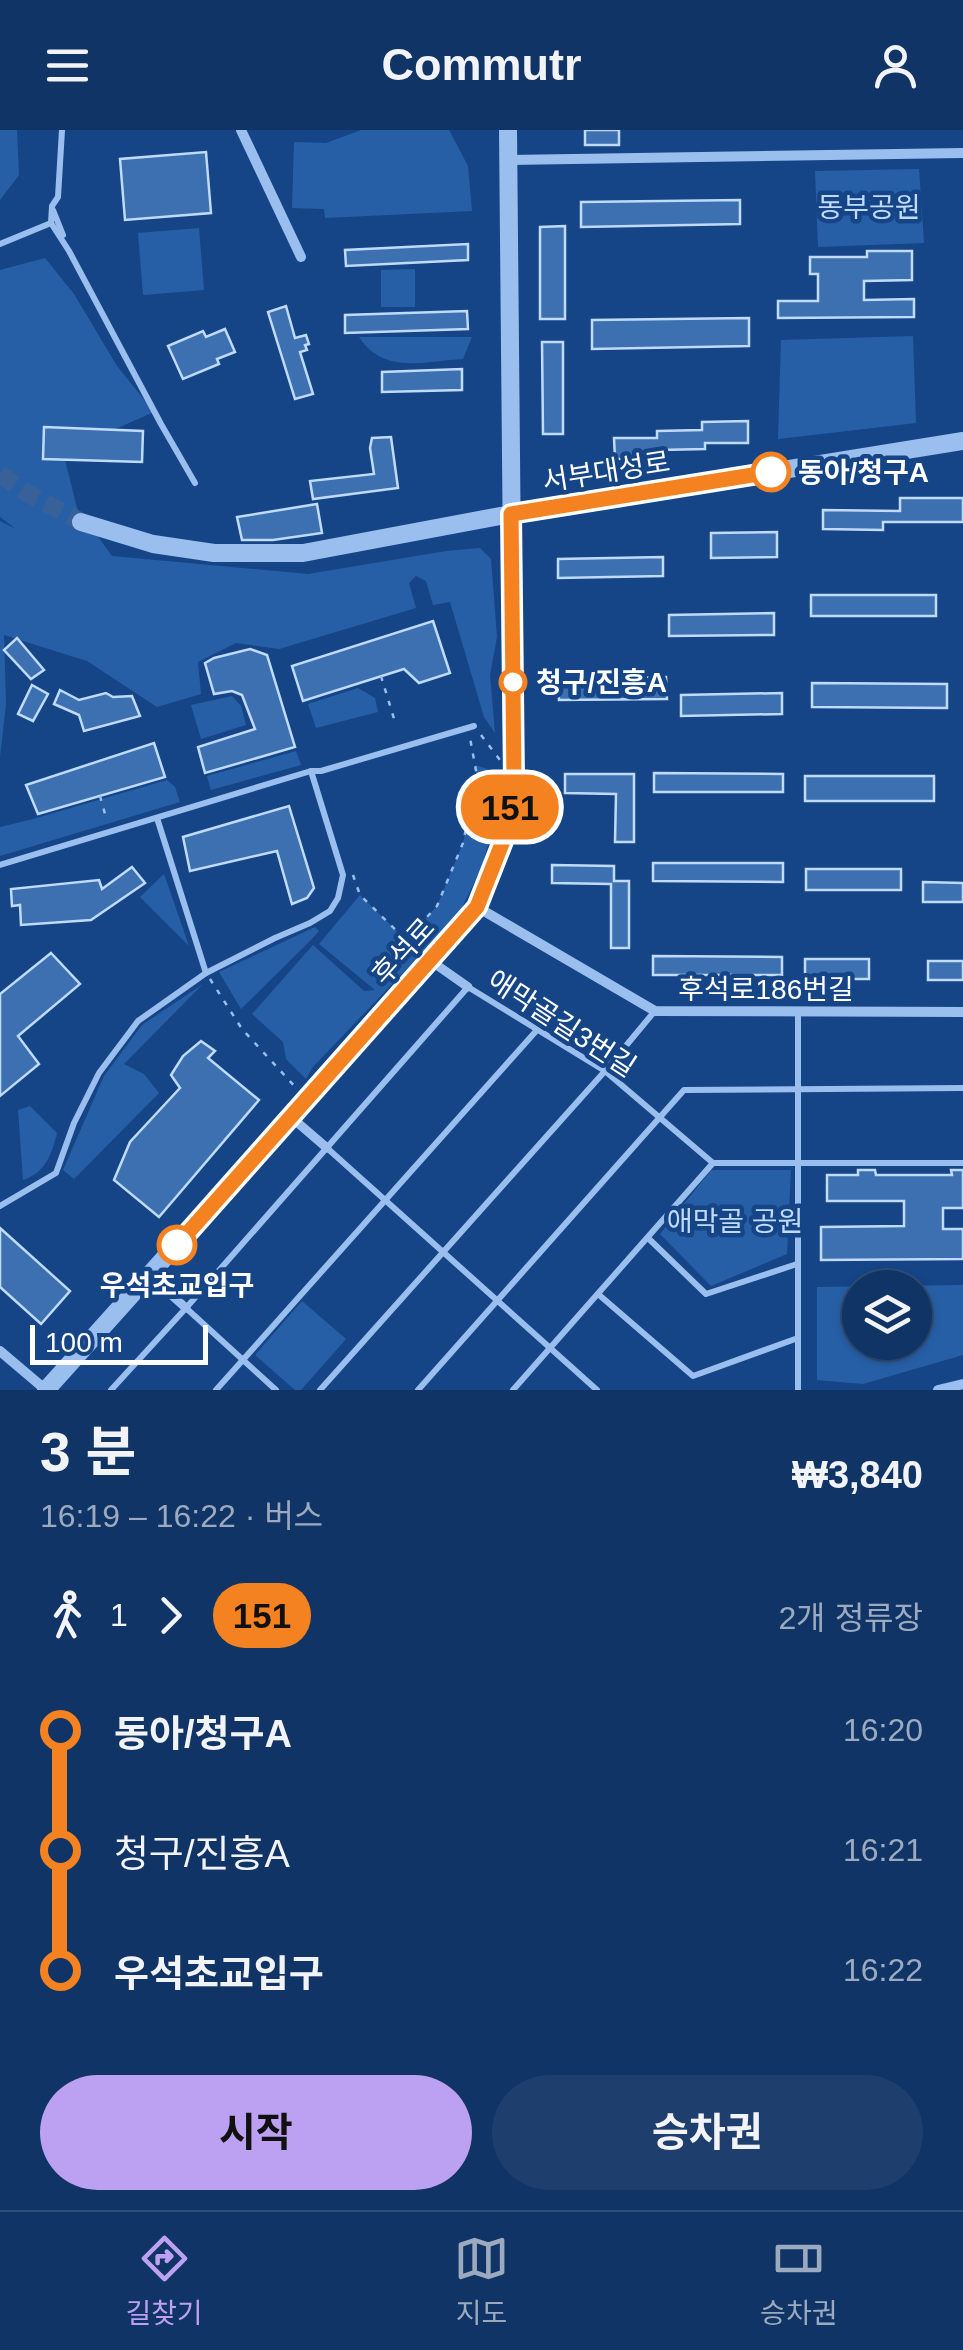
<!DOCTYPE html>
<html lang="ko">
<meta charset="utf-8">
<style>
:root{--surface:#103465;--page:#1e3f6e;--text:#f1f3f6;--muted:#9caabf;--line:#304f79;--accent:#bca0f2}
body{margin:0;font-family:Helvetica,"Noto Sans KR",sans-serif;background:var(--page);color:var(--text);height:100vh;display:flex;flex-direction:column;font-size:38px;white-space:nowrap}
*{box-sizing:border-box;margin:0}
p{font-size:32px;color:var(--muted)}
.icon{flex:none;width:55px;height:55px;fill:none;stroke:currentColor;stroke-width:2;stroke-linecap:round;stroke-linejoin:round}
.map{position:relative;height:1260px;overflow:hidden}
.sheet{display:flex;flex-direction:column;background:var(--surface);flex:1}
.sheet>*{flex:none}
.badge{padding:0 20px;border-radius:32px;font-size:35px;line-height:65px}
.tools{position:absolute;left:842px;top:1140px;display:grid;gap:20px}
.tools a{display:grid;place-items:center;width:90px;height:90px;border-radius:50%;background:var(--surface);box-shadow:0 2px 8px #0004,0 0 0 2px var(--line);font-size:50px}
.scale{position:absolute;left:30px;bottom:25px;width:178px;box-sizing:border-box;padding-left:10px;border:5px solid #fff;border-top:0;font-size:28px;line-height:35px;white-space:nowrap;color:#fff;-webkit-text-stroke:8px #154587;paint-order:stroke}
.map>.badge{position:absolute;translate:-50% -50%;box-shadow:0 0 0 5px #fff}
.legs{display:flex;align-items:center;gap:15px;height:110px;padding:0 40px;font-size:32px}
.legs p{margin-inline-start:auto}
.overview{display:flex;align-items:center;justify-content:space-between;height:170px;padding:0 40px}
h1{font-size:55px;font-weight:700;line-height:75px}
.action{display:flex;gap:20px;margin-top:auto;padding:20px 40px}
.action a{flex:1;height:115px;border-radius:60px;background:var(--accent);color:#111;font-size:40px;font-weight:700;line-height:115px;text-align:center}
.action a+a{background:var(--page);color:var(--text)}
ul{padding:0 40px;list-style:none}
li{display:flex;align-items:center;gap:35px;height:120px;font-size:38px}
li i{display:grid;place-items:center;width:15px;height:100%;margin:0 12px;background:currentColor}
li i::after{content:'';width:25px;height:25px;margin:-12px;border:8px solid;border-radius:50%;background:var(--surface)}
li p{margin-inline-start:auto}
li:first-child i{background:linear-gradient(#0000 50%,currentColor 0)}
li:last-child i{background:linear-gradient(currentColor 50%,#0000 0)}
header{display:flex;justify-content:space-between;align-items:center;height:130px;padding:0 40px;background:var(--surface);font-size:45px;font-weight:700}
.tabs{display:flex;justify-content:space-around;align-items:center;height:140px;border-top:2px solid var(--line);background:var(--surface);font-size:28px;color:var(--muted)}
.tabs a{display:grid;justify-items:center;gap:5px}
.tabs .active{color:var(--accent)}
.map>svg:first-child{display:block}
</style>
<header><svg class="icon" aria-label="menu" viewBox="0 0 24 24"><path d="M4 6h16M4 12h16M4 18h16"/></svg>Commutr<svg class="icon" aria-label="person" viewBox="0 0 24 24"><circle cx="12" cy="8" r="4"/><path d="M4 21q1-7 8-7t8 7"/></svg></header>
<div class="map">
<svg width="963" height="1260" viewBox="0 0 963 1260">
<rect width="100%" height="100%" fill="#154587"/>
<g fill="#275fa6" fill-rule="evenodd">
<polygon points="0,0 17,0 19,45 0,70"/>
<polygon points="361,0 449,0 468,36 472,81 325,88 324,79 292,78 294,12 326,13"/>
<polygon points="919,39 924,113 818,117 815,41"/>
<polygon points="199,98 204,160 143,165 138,103"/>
<polygon points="45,128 74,164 117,236 154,282 63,322 77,378 112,426 308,444 446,421 480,418 491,429 497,507 490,545 495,603 484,587 450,472 433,475 426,451 416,446 409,453 416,478 279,519 236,513 198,532 201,564 157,577 87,531 4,505 6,574 0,627 0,391 16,399 0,387 0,140"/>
<polygon points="415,139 415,177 381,177 381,140"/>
<polygon points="913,206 916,293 778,309 781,210"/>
<path d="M359,207H472L463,229C424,231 384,245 359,207Z"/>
<polygon points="358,558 375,568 378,582 316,598 308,574"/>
<polygon points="232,566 241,576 246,595 201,609 191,575"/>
<polygon points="296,621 301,635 211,660 207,646"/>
<polygon points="475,635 500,643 496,689 481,738 459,784 312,938 306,949 286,929 283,912 252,884 313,815 364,861 375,860 319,814 360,765 406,810 437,776 463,713 477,646"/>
<polygon points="167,650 175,657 180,672 0,726 0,697 33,689"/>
<polygon points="164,744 189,816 140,767"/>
<polygon points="315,797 319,801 309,812 241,879 219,842"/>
<polygon points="203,854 124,934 144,944 159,963 74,1049 63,1040 104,946 142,895"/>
<path d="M30,976L57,1003C52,1024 45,1043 23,1050L18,980Z"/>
<polygon points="711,1040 791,1040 787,1124 711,1156 660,1104"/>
<path d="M963,1155V1225L863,1254L817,1250V1157ZM860,1158H915V1212H860Z"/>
<polygon points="302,1171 346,1209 301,1260 295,1260 255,1225"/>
</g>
<g fill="#3d70b1" stroke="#c0dafb" stroke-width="2.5">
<rect x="585" y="0" width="34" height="15"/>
<polygon points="206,22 211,83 125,90 120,29"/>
<polygon points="740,70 740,94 581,97 581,72"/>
<polygon points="565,96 565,189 540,189 540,97"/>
<polygon points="468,114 468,130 346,136 345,120"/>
<polygon points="867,121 912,121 912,150 864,151 864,170 914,169 914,187 778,188 778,171 818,171 818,144 810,144 810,127 867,127"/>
<polygon points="286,176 295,208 306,205 309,214 305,215 307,220 300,222 313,264 295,269 268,182"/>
<polygon points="467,181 468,199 345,203 345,185"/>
<polygon points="749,188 749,216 592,219 592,190"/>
<polygon points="225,199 235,222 217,229 219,234 183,249 168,216 203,201 206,207"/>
<polygon points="542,212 563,212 563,304 543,304"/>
<polygon points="462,239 462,260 382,262 382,242"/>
<polygon points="748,291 748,313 705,313 705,319 659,320 659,328 615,329 614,308 657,308 657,301 702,300 702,292"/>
<polygon points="44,297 143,301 142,332 43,329"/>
<polygon points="391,307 398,358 313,369 310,351 374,344 370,318 372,308"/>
<polygon points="900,368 963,368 963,392 883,392 883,400 823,399 823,380 900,381"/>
<polygon points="317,374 322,403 273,410 242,410 237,387"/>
<polygon points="777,402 777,427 711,428 711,403"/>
<polygon points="663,427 663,446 558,448 558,429"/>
<rect x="811" y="465" width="125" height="21"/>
<polygon points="774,483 774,505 669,506 669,485"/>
<polygon points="433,491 450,543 419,553 404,539 303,571 292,536"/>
<polygon points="17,508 44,540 31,549 4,520"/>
<polygon points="250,519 267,525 295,617 205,643 198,617 255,599 242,565 232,561 214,564 205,533 214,528"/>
<polygon points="666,547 667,569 559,570 558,549"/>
<polygon points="812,553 947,554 947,578 812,577"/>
<polygon points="32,555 48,564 33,591 18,584"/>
<polygon points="60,560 79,570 106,563 113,567 132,566 140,586 84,601 79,585 54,574"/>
<polygon points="782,563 782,584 681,586 681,565"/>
<polygon points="154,613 165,647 38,684 26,655"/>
<polygon points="654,643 783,644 783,662 654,662"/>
<polygon points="565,644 634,644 634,712 615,712 616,664 565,663"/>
<rect x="805" y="646" width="129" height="25"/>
<polygon points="289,676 314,758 307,768 292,774 277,721 190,741 183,707"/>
<polygon points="653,733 783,733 783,752 653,751"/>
<polygon points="552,735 614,736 614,751 629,751 629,818 611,818 611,754 552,753"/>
<polygon points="132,737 145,753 91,790 21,795 20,775 12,776 11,759 99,750 102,759"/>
<rect x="806" y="739" width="95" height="21"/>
<polygon points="923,752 963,753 963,772 923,772"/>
<polygon points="51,823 80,854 18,906 39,934 0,966 0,864"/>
<polygon points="653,826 782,827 782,845 653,845"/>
<rect x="805" y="829" width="64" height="20"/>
<rect x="928" y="831" width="35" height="19"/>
<polygon points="201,911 215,921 208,928 259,970 159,1087 114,1050 130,1012 180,958 171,945 183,926"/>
<polygon points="858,1040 875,1040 876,1045 952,1045 951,1040 963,1040 963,1078 943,1078 943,1099 963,1099 963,1129 821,1130 821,1097 904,1096 904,1071 827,1071 827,1045 858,1045"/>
<polygon points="0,1098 70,1161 41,1194 0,1157"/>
</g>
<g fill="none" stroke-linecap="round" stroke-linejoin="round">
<polyline stroke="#386199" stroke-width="18" stroke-dasharray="18 9" stroke-linecap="butt" points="0,344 27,363 81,392"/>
<g stroke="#9abfef" stroke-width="2.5" stroke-dasharray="5 8" stroke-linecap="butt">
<polyline points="381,546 395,592"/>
<polyline points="481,605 500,630"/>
<polyline points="100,666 107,691"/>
<polyline points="353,745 360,765 406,810 437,776 463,713 477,646 470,608"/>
<polyline points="210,849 242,899 298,960"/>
</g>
<g stroke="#9abfef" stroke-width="6">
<polyline points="53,80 63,105"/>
<polyline points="51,93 52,76 58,67 62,0"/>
<polyline points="0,114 51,93 69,121 161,294 195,353"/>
<polyline points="0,735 311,641 321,641 474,596"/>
<polyline points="206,843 275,808 310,793 330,781 338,768 343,745 311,641"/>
<polyline points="327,1018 597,1260"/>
<polyline points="0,1076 56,1043 74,993 99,943 138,891 206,843 157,688"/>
<polyline points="648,1108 706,1164 797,1134"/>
<polyline points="598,1164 693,1246 798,1208"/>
<polyline points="186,1178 276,1260"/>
<polyline points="111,1260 186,1178 468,857 605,941 713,1033 963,1033"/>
<polyline points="216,1260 537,900"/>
<polyline points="320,1260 605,941 654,882"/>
<polyline points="418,1260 684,960 963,958"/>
<polyline points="513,1260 713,1033"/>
<polyline points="798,1260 798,882"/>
</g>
<g stroke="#9abfef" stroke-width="9">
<polyline points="431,831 468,857"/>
<polyline points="291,987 327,1018"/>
<polyline points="150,1146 186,1178"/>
</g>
<g stroke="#9abfef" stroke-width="10">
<polyline points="241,0 301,127"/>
<polyline points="509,30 963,23"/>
<polyline points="477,777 655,881 963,882"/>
<polyline points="0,1221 46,1260"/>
<polyline points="938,1260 963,1254"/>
</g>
<g stroke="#9abfef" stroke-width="18">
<polyline points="81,392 153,414 214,423 303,423 511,384 963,311"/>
<polyline points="46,1260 451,809 477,777 497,729 507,701 514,650 508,0"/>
</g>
</g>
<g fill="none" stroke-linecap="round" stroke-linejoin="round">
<g stroke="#fff" stroke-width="22">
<polyline id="line-1" points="177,1115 477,777 507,701 514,650 511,384 771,342"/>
</g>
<use href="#line-1" stroke="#f58220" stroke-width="15"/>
</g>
<g fill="#fff" stroke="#f58220" stroke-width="5">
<circle cx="771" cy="342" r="18"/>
<circle cx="513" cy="552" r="12"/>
<circle cx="177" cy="1115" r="18"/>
</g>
<g text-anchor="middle" stroke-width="9" stroke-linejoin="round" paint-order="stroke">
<g font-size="28" fill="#c0dafb" stroke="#154587">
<text x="869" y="87">동부공원</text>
<text x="735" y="1101">애막골 공원</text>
</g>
<g font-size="28" fill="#fff" stroke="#154587">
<text transform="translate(606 341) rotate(-9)" y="10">서부대성로</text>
<text transform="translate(403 821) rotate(-48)" y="10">후석로</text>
<text x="766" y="869">후석로186번길</text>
<text transform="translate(562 893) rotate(33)" y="10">애막골길3번길</text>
</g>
<g font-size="28" font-weight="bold" fill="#fff" stroke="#154587" text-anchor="start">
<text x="798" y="352">동아/청구A</text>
<text x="536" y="562">청구/진흥A</text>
<text x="177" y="1165" text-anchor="middle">우석초교입구</text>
</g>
</g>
</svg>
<div class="tools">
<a><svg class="icon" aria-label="layers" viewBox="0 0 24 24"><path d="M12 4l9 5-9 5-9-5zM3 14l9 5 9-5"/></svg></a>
</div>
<div class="scale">100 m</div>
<b class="badge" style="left:510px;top:677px;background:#f58220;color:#111">151</b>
</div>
<section class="sheet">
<div class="overview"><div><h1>3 분</h1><p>16:19 – 16:22 · 버스</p></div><b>₩3,840</b></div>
<div class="legs"><svg class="icon" aria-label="walk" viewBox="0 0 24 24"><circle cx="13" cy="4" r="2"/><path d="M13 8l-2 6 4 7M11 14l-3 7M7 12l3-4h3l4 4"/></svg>1<svg class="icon" aria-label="forward" viewBox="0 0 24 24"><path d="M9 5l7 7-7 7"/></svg><b class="badge" style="background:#f58220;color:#111">151</b><p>2개 정류장</p></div>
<ul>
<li><i style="color:#f58220"></i><b>동아/청구A</b><p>16:20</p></li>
<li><i style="color:#f58220"></i><span>청구/진흥A</span><p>16:21</p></li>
<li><i style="color:#f58220"></i><b>우석초교입구</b><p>16:22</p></li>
</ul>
<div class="action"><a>시작</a><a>승차권</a></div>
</section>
<nav class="tabs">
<a class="active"><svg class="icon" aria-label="directions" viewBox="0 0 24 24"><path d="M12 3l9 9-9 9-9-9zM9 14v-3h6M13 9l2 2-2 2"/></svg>길찾기</a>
<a><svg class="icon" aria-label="map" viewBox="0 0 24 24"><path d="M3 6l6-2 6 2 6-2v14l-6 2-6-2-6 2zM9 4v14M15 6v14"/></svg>지도</a>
<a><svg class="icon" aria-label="tickets" viewBox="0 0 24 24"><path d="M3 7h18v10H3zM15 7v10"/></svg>승차권</a>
</nav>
